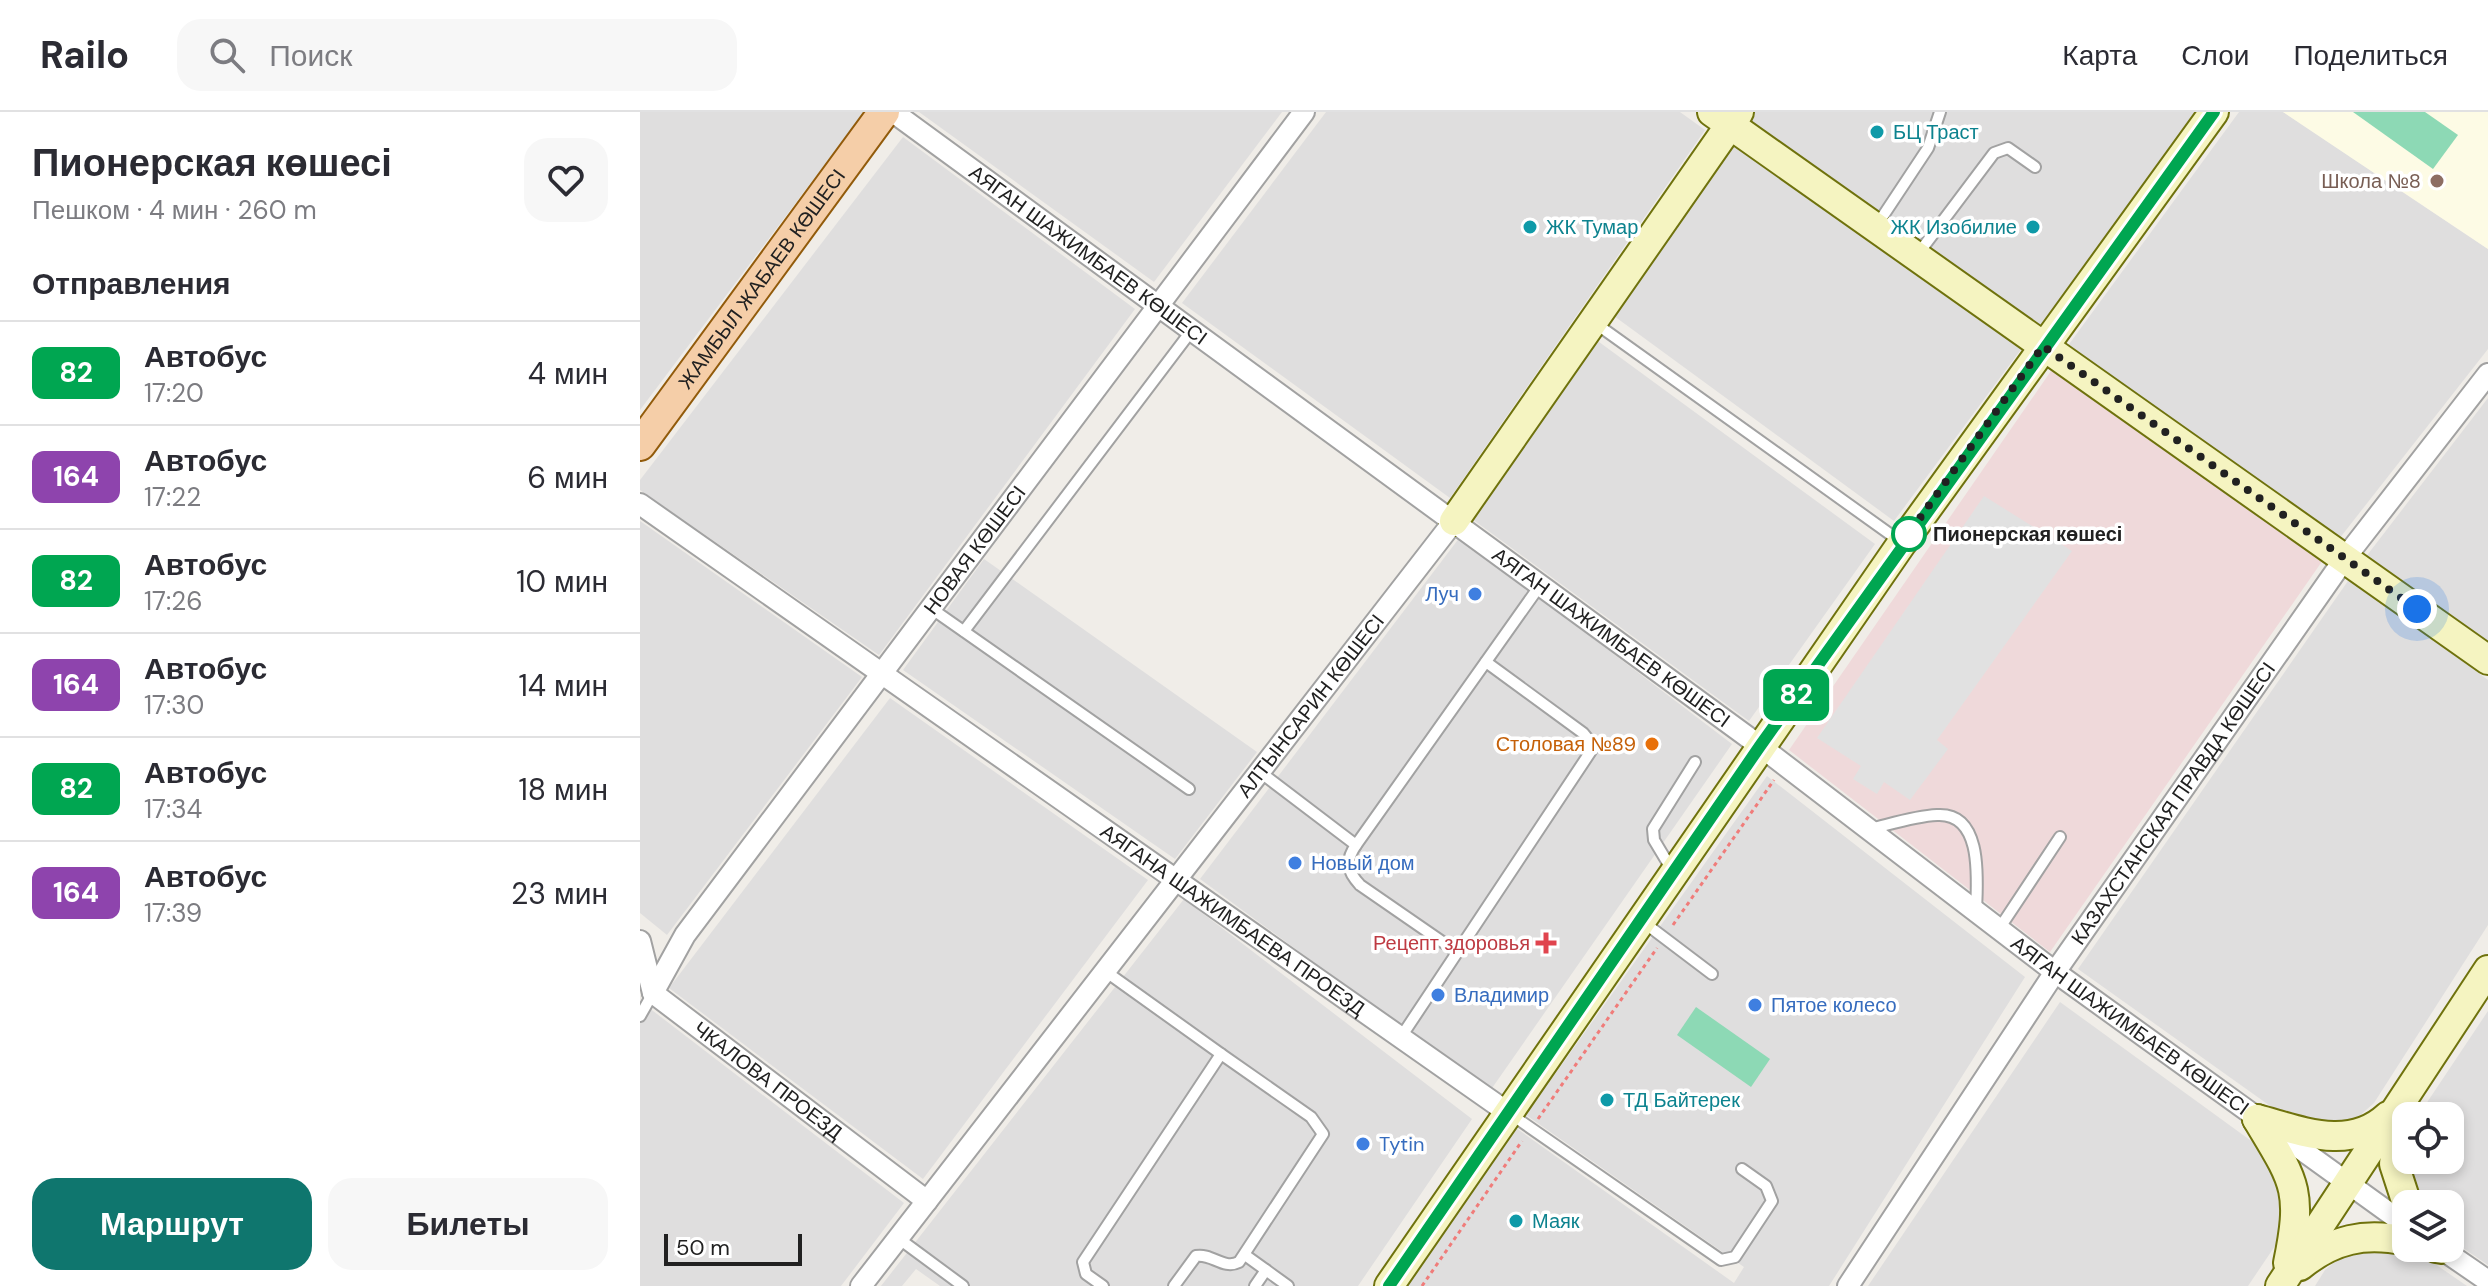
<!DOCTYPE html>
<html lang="ru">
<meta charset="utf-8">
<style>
:root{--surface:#fff;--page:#f7f7f7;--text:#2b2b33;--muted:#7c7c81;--line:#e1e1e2;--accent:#0f766e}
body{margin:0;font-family:"DM Sans",sans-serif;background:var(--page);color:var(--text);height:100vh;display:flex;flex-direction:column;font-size:30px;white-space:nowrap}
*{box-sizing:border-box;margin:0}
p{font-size:26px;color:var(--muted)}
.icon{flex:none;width:44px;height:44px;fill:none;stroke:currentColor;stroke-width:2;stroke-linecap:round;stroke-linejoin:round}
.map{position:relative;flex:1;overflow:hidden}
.drawer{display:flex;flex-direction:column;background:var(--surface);width:640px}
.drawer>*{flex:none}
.badge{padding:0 16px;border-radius:12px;font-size:28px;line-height:52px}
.fabs{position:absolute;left:1752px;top:990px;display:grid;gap:16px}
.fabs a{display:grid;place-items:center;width:72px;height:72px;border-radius:16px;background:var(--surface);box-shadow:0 4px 12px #0003;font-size:40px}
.scale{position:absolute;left:24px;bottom:20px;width:138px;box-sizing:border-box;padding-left:8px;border:4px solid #212121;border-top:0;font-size:22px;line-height:28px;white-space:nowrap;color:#212121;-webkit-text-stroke:6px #fff;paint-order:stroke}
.you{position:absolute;width:40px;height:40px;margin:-20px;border:6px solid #fff;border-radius:50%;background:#1a73e8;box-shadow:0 0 0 12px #1a73e833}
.map>.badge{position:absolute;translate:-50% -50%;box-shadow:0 0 0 4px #fff}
h2{padding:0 32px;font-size:30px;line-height:72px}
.round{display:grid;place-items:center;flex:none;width:84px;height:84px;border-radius:24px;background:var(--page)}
.headline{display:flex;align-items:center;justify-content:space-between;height:136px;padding:0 32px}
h1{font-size:38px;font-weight:700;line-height:60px}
.primary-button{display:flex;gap:16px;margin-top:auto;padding:16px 32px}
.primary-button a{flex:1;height:92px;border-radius:24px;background:var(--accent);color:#fff;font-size:32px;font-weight:700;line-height:92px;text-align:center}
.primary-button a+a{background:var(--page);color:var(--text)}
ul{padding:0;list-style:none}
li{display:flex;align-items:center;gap:24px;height:104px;padding:0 32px;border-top:2px solid var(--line)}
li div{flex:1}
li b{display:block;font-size:30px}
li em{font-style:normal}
li .badge{min-width:88px;font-weight:700;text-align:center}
header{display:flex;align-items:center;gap:48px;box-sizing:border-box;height:112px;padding:0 40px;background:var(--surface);border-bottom:2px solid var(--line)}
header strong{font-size:38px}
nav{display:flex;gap:44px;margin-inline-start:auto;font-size:28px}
.search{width:560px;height:72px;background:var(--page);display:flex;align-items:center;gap:20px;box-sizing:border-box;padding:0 28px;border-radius:24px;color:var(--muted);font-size:30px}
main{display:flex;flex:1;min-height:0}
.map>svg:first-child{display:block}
</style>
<header>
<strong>Railo</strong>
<div class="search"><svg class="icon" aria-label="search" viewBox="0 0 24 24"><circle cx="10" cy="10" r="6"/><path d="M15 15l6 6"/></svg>Поиск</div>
<nav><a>Карта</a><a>Слои</a><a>Поделиться</a></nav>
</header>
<main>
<section class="drawer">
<div class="headline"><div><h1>Пионерская көшесі</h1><p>Пешком · 4 мин · 260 m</p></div><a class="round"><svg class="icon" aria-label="heart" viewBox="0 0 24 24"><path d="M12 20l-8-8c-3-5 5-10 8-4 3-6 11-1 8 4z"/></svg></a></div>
<h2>Отправления</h2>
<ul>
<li><span class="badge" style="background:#00a651;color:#fff">82</span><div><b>Автобус</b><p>17:20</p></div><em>4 мин</em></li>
<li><span class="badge" style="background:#8e44ad;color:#fff">164</span><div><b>Автобус</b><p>17:22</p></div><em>6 мин</em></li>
<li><span class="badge" style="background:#00a651;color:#fff">82</span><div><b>Автобус</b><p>17:26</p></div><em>10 мин</em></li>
<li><span class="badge" style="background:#8e44ad;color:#fff">164</span><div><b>Автобус</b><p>17:30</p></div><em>14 мин</em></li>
<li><span class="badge" style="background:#00a651;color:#fff">82</span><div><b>Автобус</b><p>17:34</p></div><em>18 мин</em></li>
<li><span class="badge" style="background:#8e44ad;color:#fff">164</span><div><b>Автобус</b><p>17:39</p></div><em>23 мин</em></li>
</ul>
<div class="primary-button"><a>Маршрут</a><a>Билеты</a></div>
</section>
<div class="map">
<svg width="1848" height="1174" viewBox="0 0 1848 1174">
<rect width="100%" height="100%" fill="#f0ede8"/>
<g fill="#dfdede">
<polygon points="0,0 224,0 0,298"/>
<polygon points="279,0 642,0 514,170"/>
<polygon points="686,0 1040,0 1065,18 810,386 542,191"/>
<polygon points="1115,0 1560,0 1403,216 1109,8"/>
<polygon points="1599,0 1643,0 1848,137 1848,237 1699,427 1427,235"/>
<polygon points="263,25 495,197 239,543 0,378 0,368"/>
<polygon points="1094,33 1382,236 1254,409 974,204"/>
<polygon points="955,227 1235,432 1109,609 832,407"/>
<polygon points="1848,286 1848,532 1725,446"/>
<polygon points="0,409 222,565 27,823 0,801"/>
<polygon points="820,425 1092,632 850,979 560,767"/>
<polygon points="344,447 617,640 535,747 263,558"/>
<polygon points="1710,466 1848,568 1848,813 1734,991 1717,1006 1695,1016 1640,1001 1438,857"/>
<polygon points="250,586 508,768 283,1067 29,876"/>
<polygon points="1127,664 1385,865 1189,1174 765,1174 876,1016 1094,1171 1104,1155 886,1003"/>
<polygon points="544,787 832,1007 718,1174 300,1174 276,1157 262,1174 241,1174"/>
<polygon points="0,889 264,1091 201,1174 0,1174"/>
<polygon points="1420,890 1621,1036 1633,1057 1647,1104 1639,1128 1608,1174 1228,1174"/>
<polygon points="1848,899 1848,1153 1810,1127 1810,1092 1772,1092 1766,1048 1810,1048 1810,1004 1778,1004"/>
<polygon points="1752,1136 1782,1143 1827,1174 1675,1174 1685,1158 1701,1145 1726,1137"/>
</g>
<polygon fill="#efd9da" points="1413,256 1683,448 1410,840 1149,638"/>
<polygon fill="#fdfbe5" points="1643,0 1848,0 1848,137"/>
<g fill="#8dd9b5">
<polygon points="1713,0 1785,0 1818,23 1793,57"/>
<polygon points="1056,895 1130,947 1111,975 1037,923"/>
</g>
<polygon fill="#e1e1e1" points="1344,384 1432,439 1297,628 1308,637 1270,688 1244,670 1237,682 1213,667 1221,654 1177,626"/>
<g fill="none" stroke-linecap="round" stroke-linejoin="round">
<g stroke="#a2a2a2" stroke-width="14">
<g id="lane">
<polyline points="1237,113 1288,36 1300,0"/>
<polyline points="1278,142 1354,41 1368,36 1395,55"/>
<polyline points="955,211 1261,430"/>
<polyline points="292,497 549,677"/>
<polyline points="324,519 552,218"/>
<polyline points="620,660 716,733"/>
<path d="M1230,717C1251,712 1275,704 1297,703C1344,700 1337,770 1336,799"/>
<polyline points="1032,758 1014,728 1013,717 1055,650"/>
<polyline points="1002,809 1072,862"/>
<polyline points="1359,817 1420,725"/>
<path d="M817,840L720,773C707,759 705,749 716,733L901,472"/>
<polyline points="465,859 581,942"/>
<polyline points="0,904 13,881"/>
<polyline points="761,925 951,639 952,632 943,621 846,550"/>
<polyline points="869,1001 1081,1148 1095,1145 1132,1089 1126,1074 1102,1057"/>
<polyline points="258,1126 323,1174"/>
<polyline points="605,1143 648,1174"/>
<path d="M463,1174L446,1162L443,1150L581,942L671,1005L683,1022L599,1150C583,1158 572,1141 556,1144L534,1174"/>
<polyline points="615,1174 626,1158"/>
</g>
</g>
<g stroke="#a2a2a2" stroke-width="24">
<g id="street">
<path id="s1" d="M253,0L1120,634L1415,860L1766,1113"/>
<path id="s2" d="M0,392L867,1000"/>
<path id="s3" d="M0,829L13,881L287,1089"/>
<path id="s4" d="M13,881L45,823L664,0"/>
<polyline points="1800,1136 1848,1169"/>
<path id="s5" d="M221,1174L814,409"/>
<path id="s6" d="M1208,1174L1415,860L1705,446L1848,262"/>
</g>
</g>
<g stroke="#6f720d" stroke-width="32">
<g id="secondary">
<polyline points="1072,0 1848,548"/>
<polyline points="814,409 1099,0"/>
<polyline points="1760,1000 1754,1052 1767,1092"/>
<path d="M1617,1007C1655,1070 1663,1078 1648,1151"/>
<path d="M1617,1007C1662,1019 1709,1040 1748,1004"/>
<polyline points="1796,1136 1802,1137"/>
<path d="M1660,1154C1693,1127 1725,1120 1766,1129"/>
<polyline points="749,1174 1262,431 1574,0"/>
<polyline points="1640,1174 1848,858"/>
</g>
</g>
<g stroke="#925b0b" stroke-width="34">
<g id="primary">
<path id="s7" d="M0,333L244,0"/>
</g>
</g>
<g stroke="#f07c7a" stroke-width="3" stroke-dasharray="4 4" stroke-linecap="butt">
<polyline points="1033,813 1134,668"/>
<polyline points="898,1007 1017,836"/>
<polyline points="782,1174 882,1029"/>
</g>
<use href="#lane" stroke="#fff" stroke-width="10"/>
<use href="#street" stroke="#fff" stroke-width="20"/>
<use href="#secondary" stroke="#f5f4c1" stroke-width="28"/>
<use href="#primary" stroke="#f5cea8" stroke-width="30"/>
</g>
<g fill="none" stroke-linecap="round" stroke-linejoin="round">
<g stroke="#fff" stroke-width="18">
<polyline id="line" points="749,1174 1120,634 1574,0"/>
</g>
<use href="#line" stroke="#00a651" stroke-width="12"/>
<polyline stroke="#212121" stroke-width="8" stroke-dasharray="0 14.4" points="1269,422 1262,431 1403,234 1777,497"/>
</g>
<g fill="#0f9aa8" stroke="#fff" stroke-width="3">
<circle cx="1237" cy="20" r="8"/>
<circle cx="890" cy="115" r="8"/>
<circle cx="1393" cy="115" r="8"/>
<circle cx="967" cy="988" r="8"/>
<circle cx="876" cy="1109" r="8"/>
</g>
<circle fill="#8d6e63" stroke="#fff" stroke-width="3" cx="1797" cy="69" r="8"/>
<circle fill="#fff" stroke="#00a651" stroke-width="4" cx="1269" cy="422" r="16"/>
<g fill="#3f7fe0" stroke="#fff" stroke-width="3">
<circle cx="835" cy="482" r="8"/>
<circle cx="655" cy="751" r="8"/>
<circle cx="798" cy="883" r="8"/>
<circle cx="1115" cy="893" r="8"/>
<circle cx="723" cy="1032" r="8"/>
</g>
<circle fill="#e8710a" stroke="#fff" stroke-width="3" cx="1012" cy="632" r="8"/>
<path fill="#e0444e" stroke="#fff" stroke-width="3" d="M902 819h8v8h8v8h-8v8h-8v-8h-8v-8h8z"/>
<g text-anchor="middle" stroke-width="7" stroke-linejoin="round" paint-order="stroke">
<g font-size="20" fill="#0d838f" stroke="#fff" text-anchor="start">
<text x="1253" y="27">БЦ Траст</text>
<text x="906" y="122">ЖК Тумар</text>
<text x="1377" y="122" text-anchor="end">ЖК Изобилие</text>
<text x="983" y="995">ТД Байтерек</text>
<text x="892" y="1116">Маяк</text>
</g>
<g font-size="20" fill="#785e54" stroke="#fff" text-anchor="end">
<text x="1781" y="76">Школа №8</text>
</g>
<g font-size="20" fill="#212121" stroke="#fff">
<text dy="7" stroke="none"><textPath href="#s1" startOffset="242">АЯГАН ШАЖИМБАЕВ КӨШЕСІ</textPath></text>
<text dy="7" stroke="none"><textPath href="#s7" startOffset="206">ЖАМБЫЛ ЖАБАЕВ КӨШЕСІ</textPath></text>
<text dy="7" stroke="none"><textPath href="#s4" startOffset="548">НОВАЯ КӨШЕСІ</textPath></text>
<text dy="7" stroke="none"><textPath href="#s1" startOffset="890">АЯГАН ШАЖИМБАЕВ КӨШЕСІ</textPath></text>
<text dy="7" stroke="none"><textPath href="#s5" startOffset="734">АЛТЫНСАРИН КӨШЕСІ</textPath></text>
<text dy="7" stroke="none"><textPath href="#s6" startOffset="582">КАЗАХСТАНСКАЯ ПРАВДА КӨШЕСІ</textPath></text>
<text dy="7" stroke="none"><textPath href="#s2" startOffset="724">АЯГАНА ШАЖИМБАЕВА ПРОЕЗД</textPath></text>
<text dy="7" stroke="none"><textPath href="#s1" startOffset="1538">АЯГАН ШАЖИМБАЕВ КӨШЕСІ</textPath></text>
<text dy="7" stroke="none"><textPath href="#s3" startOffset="198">ЧКАЛОВА ПРОЕЗД</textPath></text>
</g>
<g font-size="20" font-weight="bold" fill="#212121" stroke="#fff" text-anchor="start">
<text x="1293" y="429">Пионерская көшесі</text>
</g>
<g font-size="20" fill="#366cbe" stroke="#fff" text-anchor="start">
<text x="819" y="489" text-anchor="end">Луч</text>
<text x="671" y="758">Новый дом</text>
<text x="814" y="890">Владимир</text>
<text x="1131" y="900">Пятое колесо</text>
<text x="739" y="1039">Tytin</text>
</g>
<g font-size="20" fill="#c56008" stroke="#fff" text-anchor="end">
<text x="996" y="639">Столовая №89</text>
</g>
<g font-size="20" fill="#be3a42" stroke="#fff" text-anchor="end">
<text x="890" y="838">Рецепт здоровья</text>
</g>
</g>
</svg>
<div class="fabs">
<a><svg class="icon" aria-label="locate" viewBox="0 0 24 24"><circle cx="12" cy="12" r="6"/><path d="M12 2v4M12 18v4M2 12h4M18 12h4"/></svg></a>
<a><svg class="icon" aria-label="layers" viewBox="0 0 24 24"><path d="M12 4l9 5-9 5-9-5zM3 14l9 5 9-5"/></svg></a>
</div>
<div class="scale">50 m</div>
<div class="you" style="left:1777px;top:497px"></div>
<b class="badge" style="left:1156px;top:583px;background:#00a651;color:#fff">82</b>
</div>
</main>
